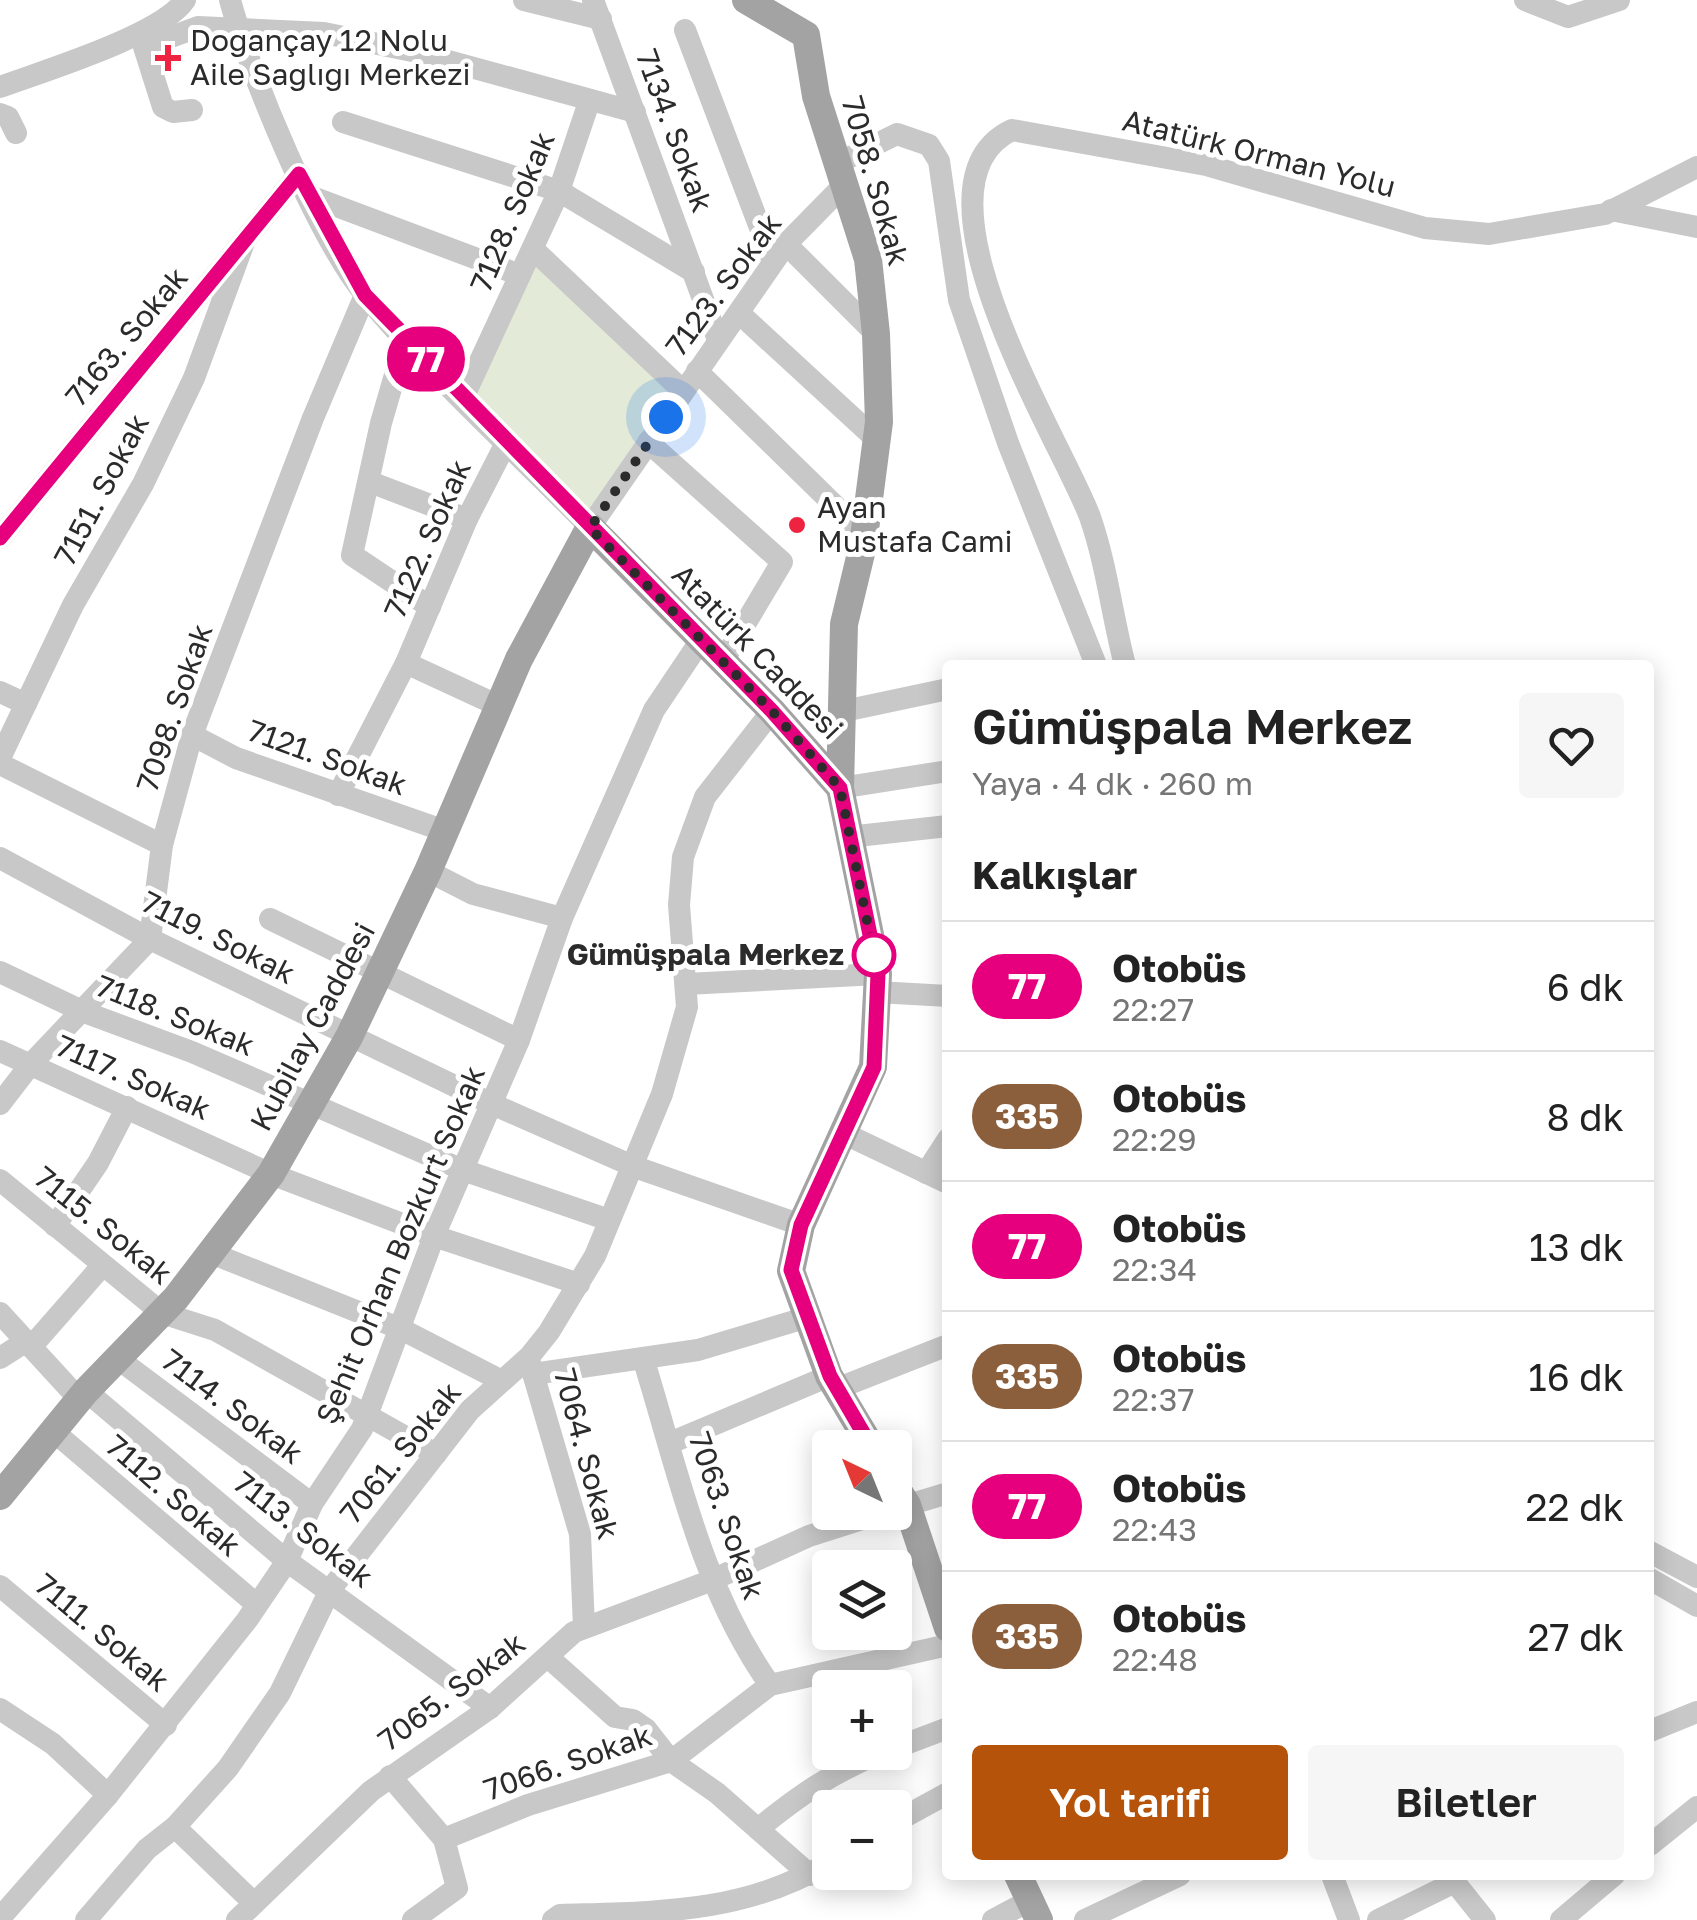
<!DOCTYPE html>
<html lang="tr">
<meta charset="utf-8">
<style>
:root{--surface:#fff;--page:#f6f6f6;--text:#222;--muted:#767676;--line:#e0e0e0;--accent:#b45309}
body{margin:0;font-family:"Golos Text",sans-serif;background:var(--page);color:var(--text);height:100vh;display:flex;flex-direction:column;font-size:38px;white-space:nowrap}
*{box-sizing:border-box;margin:0}
p{font-size:32px;color:var(--muted)}
.icon{flex:none;width:55px;height:55px;fill:none;stroke:currentColor;stroke-width:2;stroke-linecap:round;stroke-linejoin:round}
.map{position:relative;flex:1;overflow:hidden}
.drawer{position:absolute;left:942px;top:660px;width:712px;height:1220px;display:flex;flex-direction:column;background:var(--surface);border-radius:10px;box-shadow:0 5px 25px #0003}
.drawer>*{flex:none}
.badge{padding:0 20px;border-radius:32px;font-size:35px;line-height:65px}
.needle{width:65px;rotate:317deg}
.controls{position:absolute;left:812px;top:1430px;display:grid;gap:20px}
.controls a{display:grid;place-items:center;width:100px;height:100px;border-radius:10px;background:var(--surface);box-shadow:0 5px 25px #0003;font-size:50px}
.you{position:absolute;width:50px;height:50px;margin:-25px;border:8px solid #fff;border-radius:50%;background:#1a73e8;box-shadow:0 0 0 15px #1a73e833}
.map>.badge{position:absolute;translate:-50% -50%;box-shadow:0 0 0 5px #fff}
h2{padding:0 30px;font-size:38px;line-height:90px}
.round{display:grid;place-items:center;flex:none;width:105px;height:105px;border-radius:10px;background:var(--page)}
.overview{display:flex;align-items:center;justify-content:space-between;height:170px;padding:0 30px}
h1{font-size:48px;font-weight:600;line-height:75px}
.primary-button{display:flex;gap:20px;margin-top:auto;padding:20px 30px}
.primary-button a{flex:1;height:115px;border-radius:10px;background:var(--accent);color:#fff;font-size:40px;font-weight:600;line-height:115px;text-align:center}
.primary-button a+a{background:var(--page);color:var(--text)}
ul{padding:0;list-style:none}
li{display:flex;align-items:center;gap:30px;height:130px;padding:0 30px;border-top:2px solid var(--line)}
li div{flex:1}
li b{display:block;font-size:38px}
li em{font-style:normal}
li .badge{min-width:110px;font-weight:700;text-align:center}
.map>svg:first-child{display:block}
</style>
<div class="map">
<svg width="1697" height="1920" viewBox="0 0 1697 1920">
<rect width="100%" height="100%" fill="#fff"/>
<polygon fill="#e3ead7" points="532,262 672,392 589,512 470,392"/>
<g fill="none" stroke-linecap="round" stroke-linejoin="round">
<g stroke="#c8c8c8" stroke-width="22">
<path d="M230,0C250,75 318,238 367,297C435,379 516,451 590,527L786,244L845,184"/>
<polyline points="524,0 601,19"/>
<polyline points="593,0 718,340"/>
<polyline points="1525,0 1568,17 1619,0"/>
<polyline points="685,30 773,262"/>
<path d="M0,87C43,71 162,35 185,0"/>
<polyline points="192,110 173,112 163,107 144,47 198,27 324,33 412,51 635,112"/>
<polyline points="0,114 8,117 16,133"/>
<polyline points="343,122 559,191 694,272"/>
<polyline points="838,163 897,134 929,145 939,161 959,300 1008,443 1096,665"/>
<polyline points="307,195 520,275"/>
<polyline points="1611,210 1697,227"/>
<polyline points="786,244 876,334"/>
<polyline points="533,249 683,391"/>
<polyline points="739,313 877,440"/>
<polyline points="406,337 381,423 352,555 430,607"/>
<polyline points="697,371 864,534"/>
<polyline points="463,398 559,191 589,102"/>
<polyline points="648,442 782,562 723,661"/>
<polyline points="370,482 467,519"/>
<polyline points="0,538 299,174"/>
<polyline points="406,663 499,706"/>
<path d="M1125,665C1112,616 1107,566 1090,517C1063,444 898,184 1012,130L1206,165L1425,228L1489,234L1605,214L1697,167"/>
<polyline points="0,692 26,704"/>
<polyline points="844,711 948,689"/>
<polyline points="192,735 236,758 445,831"/>
<polyline points="0,758 73,605 143,484 194,378 243,245"/>
<polyline points="0,764 162,845"/>
<polyline points="840,788 948,771"/>
<polyline points="338,795 406,663 467,519 507,441"/>
<polyline points="848,837 948,826"/>
<polyline points="0,858 150,939 492,1104 635,1167 801,1225"/>
<polyline points="428,871 473,894 562,918"/>
<polyline points="270,919 519,1040"/>
<polyline points="0,972 84,1012 192,1052 463,1170 609,1220"/>
<polyline points="686,984 878,974"/>
<polyline points="877,992 948,996"/>
<polyline points="0,1051 271,1174 434,1236 579,1284"/>
<polyline points="0,1104 30,1065 150,939 162,845 192,735 313,418 365,295"/>
<polyline points="841,1132 948,1183"/>
<polyline points="926,1173 948,1139"/>
<polyline points="0,1180 162,1313 215,1330 436,1454"/>
<polyline points="55,1226 98,1163 127,1107"/>
<polyline points="211,1253 401,1329 500,1380"/>
<polyline points="0,1313 79,1399"/>
<polyline points="31,1347 102,1266"/>
<polyline points="0,1358 25,1342"/>
<polyline points="117,1358 312,1504"/>
<path d="M643,1358C678,1470 701,1588 770,1685"/>
<polyline points="530,1363 580,1534 584,1627"/>
<polyline points="533,1374 698,1350 808,1317"/>
<polyline points="836,1389 948,1345"/>
<polyline points="86,1391 287,1561 490,1708"/>
<polyline points="53,1431 256,1604"/>
<polyline points="670,1443 829,1376"/>
<polyline points="895,1509 948,1493"/>
<polyline points="1650,1552 1697,1577"/>
<polyline points="1650,1579 1697,1606"/>
<polyline points="0,1586 166,1725"/>
<polyline points="548,1657 615,1717 633,1720 646,1729 671,1761 717,1793 810,1875"/>
<polyline points="0,1709 53,1744 108,1795"/>
<polyline points="1650,1731 1697,1712"/>
<polyline points="895,1748 948,1728"/>
<polyline points="390,1776 444,1839 528,1805 671,1761 770,1685 948,1645"/>
<polyline points="895,1822 948,1793"/>
<polyline points="175,1827 254,1903"/>
<path d="M758,1829C798,1796 834,1771 883,1752"/>
<polyline points="1650,1845 1697,1807"/>
<polyline points="1332,1875 1349,1920"/>
<polyline points="1449,1875 1485,1920"/>
<polyline points="0,1918 108,1795 247,1620 287,1561 312,1504 362,1429 434,1236 519,1040 562,918 654,710 701,640"/>
<polyline points="86,1920 147,1849 175,1827 228,1768 280,1693 330,1590 470,1410 529,1357 549,1332 595,1256 662,1094 687,1007 679,905 683,857 705,797 772,711"/>
<polyline points="237,1920 371,1791 490,1708 574,1632 710,1581 809,1536 884,1512"/>
<polyline points="413,1920 457,1888 444,1839"/>
<path d="M553,1920L560,1915C657,1912 744,1914 830,1862"/>
<polyline points="993,1920 1029,1901"/>
<polyline points="1085,1920 1180,1875"/>
<polyline points="1378,1920 1453,1883"/>
<polyline points="1561,1920 1614,1875"/>
</g>
<g stroke="#a3a3a3" stroke-width="28">
<polyline points="746,0 806,35 816,96 868,259 876,334 879,422 863,545 844,624 840,788 878,974 873,1067 801,1225 791,1271 829,1376 872,1448"/>
<polyline points="895,1486 907,1505 948,1628"/>
<polyline points="0,1496 86,1391 176,1298 271,1174 349,1037 428,871 519,659 590,527 772,711 840,788"/>
<polyline points="1018,1875 1039,1920"/>
</g>
</g>
<g fill="none" stroke-linecap="round" stroke-linejoin="round">
<g stroke="#fff" stroke-width="22">
<polyline id="line" points="0,538 299,174 365,295 772,711 840,788 878,974 874,1067 801,1225 791,1270 830,1376 872,1448"/>
</g>
<use href="#line" stroke="#e6007e" stroke-width="15"/>
<polyline stroke="#2b2b2b" stroke-width="10" stroke-dasharray="0 18" points="666,417 590,528 772,711 840,788 874,955"/>
</g>
<g fill="#ed2341" stroke="#fff" stroke-width="4">
<path d="M163 43h10v10h10v10h-10v10h-10v-10h-10v-10h10z"/>
<circle cx="797" cy="525" r="10"/>
</g>
<circle fill="#fff" stroke="#e6007e" stroke-width="5" cx="874" cy="955" r="20"/>
<g text-anchor="middle" stroke-width="10" stroke-linejoin="round" paint-order="stroke">
<g font-size="30" fill="#2b2b2b" stroke="#fff" text-anchor="start">
<text x="190" y="51">Doğançay 12 Nolu<tspan x="190" dy="34">Aile Sağlığı Merkezi</tspan></text>
<text x="817" y="518">Ayan<tspan x="817" dy="34">Mustafa Cami</tspan></text>
</g>
<g font-size="30" fill="#2b2b2b" stroke="#fff">
<text transform="translate(674 131) rotate(70)" y="10">7134. Sokak</text>
<text transform="translate(1259 154) rotate(14)" y="10">Atatürk Orman Yolu</text>
<text transform="translate(875 181) rotate(74)" y="10">7058. Sokak</text>
<text transform="translate(513 212) rotate(-67)" y="10">7128. Sokak</text>
<text transform="translate(724 285) rotate(-53)" y="10">7123. Sokak</text>
<text transform="translate(127 337) rotate(-50)" y="10">7163. Sokak</text>
<text transform="translate(102 490) rotate(-62)" y="10">7151. Sokak</text>
<text transform="translate(428 539) rotate(-66)" y="10">7122. Sokak</text>
<text transform="translate(757 652) rotate(46)" y="10">Atatürk Caddesi</text>
<text transform="translate(175 708) rotate(-71)" y="10">7098. Sokak</text>
<text transform="translate(327 758) rotate(20)" y="10">7121. Sokak</text>
<text transform="translate(218 938) rotate(27)" y="10">7119. Sokak</text>
<text transform="translate(175 1016) rotate(22)" y="10">7118. Sokak</text>
<text transform="translate(313 1027) rotate(-62)" y="10">Kubilay Caddesi</text>
<text transform="translate(133 1078) rotate(24)" y="10">7117. Sokak</text>
<text transform="translate(103 1226) rotate(39)" y="10">7115. Sokak</text>
<text transform="translate(401 1245) rotate(-67)" y="10">Şehit Orhan Bozkurt Sokak</text>
<text transform="translate(232 1407) rotate(37)" y="10">7114. Sokak</text>
<text transform="translate(401 1453) rotate(-51)" y="10">7061. Sokak</text>
<text transform="translate(586 1454) rotate(75)" y="10">7064. Sokak</text>
<text transform="translate(173 1496) rotate(41)" y="10">7112. Sokak</text>
<text transform="translate(726 1516) rotate(71)" y="10">7063. Sokak</text>
<text transform="translate(303 1530) rotate(38)" y="10">7113. Sokak</text>
<text transform="translate(102 1633) rotate(40)" y="10">7111. Sokak</text>
<text transform="translate(452 1692) rotate(-37)" y="10">7065. Sokak</text>
<text transform="translate(568 1763) rotate(-19)" y="10">7066. Sokak</text>
</g>
<g font-size="30" font-weight="bold" fill="#2b2b2b" stroke="#fff" text-anchor="end">
<text x="844" y="965">Gümüşpala Merkez</text>
</g>
</g>
</svg>
<div class="controls">
<a><svg class="needle" viewBox="-14 -14 28 28"><path d="M0-13l5 13h-10z" fill="#e53935"/><path d="M0 13l5-13h-10z" fill="#767676"/></svg></a>
<a><svg class="icon" aria-label="layers" viewBox="0 0 24 24"><path d="M12 4l9 5-9 5-9-5zM3 14l9 5 9-5"/></svg></a>
<a>+</a>
<a>−</a>
</div>
<div class="you" style="left:666px;top:417px"></div>
<b class="badge" style="left:426px;top:359px;background:#e6007e;color:#fff">77</b>
<section class="drawer">
<div class="overview"><div><h1>Gümüşpala Merkez</h1><p>Yaya · 4 dk · 260 m</p></div><a class="round"><svg class="icon" aria-label="heart" viewBox="0 0 24 24"><path d="M12 20l-8-8c-3-5 5-10 8-4 3-6 11-1 8 4z"/></svg></a></div>
<h2>Kalkışlar</h2>
<ul>
<li><span class="badge" style="background:#e6007e;color:#fff">77</span><div><b>Otobüs</b><p>22:27</p></div><em>6 dk</em></li>
<li><span class="badge" style="background:#8b5e3c;color:#fff">335</span><div><b>Otobüs</b><p>22:29</p></div><em>8 dk</em></li>
<li><span class="badge" style="background:#e6007e;color:#fff">77</span><div><b>Otobüs</b><p>22:34</p></div><em>13 dk</em></li>
<li><span class="badge" style="background:#8b5e3c;color:#fff">335</span><div><b>Otobüs</b><p>22:37</p></div><em>16 dk</em></li>
<li><span class="badge" style="background:#e6007e;color:#fff">77</span><div><b>Otobüs</b><p>22:43</p></div><em>22 dk</em></li>
<li><span class="badge" style="background:#8b5e3c;color:#fff">335</span><div><b>Otobüs</b><p>22:48</p></div><em>27 dk</em></li>
</ul>
<div class="primary-button"><a>Yol tarifi</a><a>Biletler</a></div>
</section>
</div>
